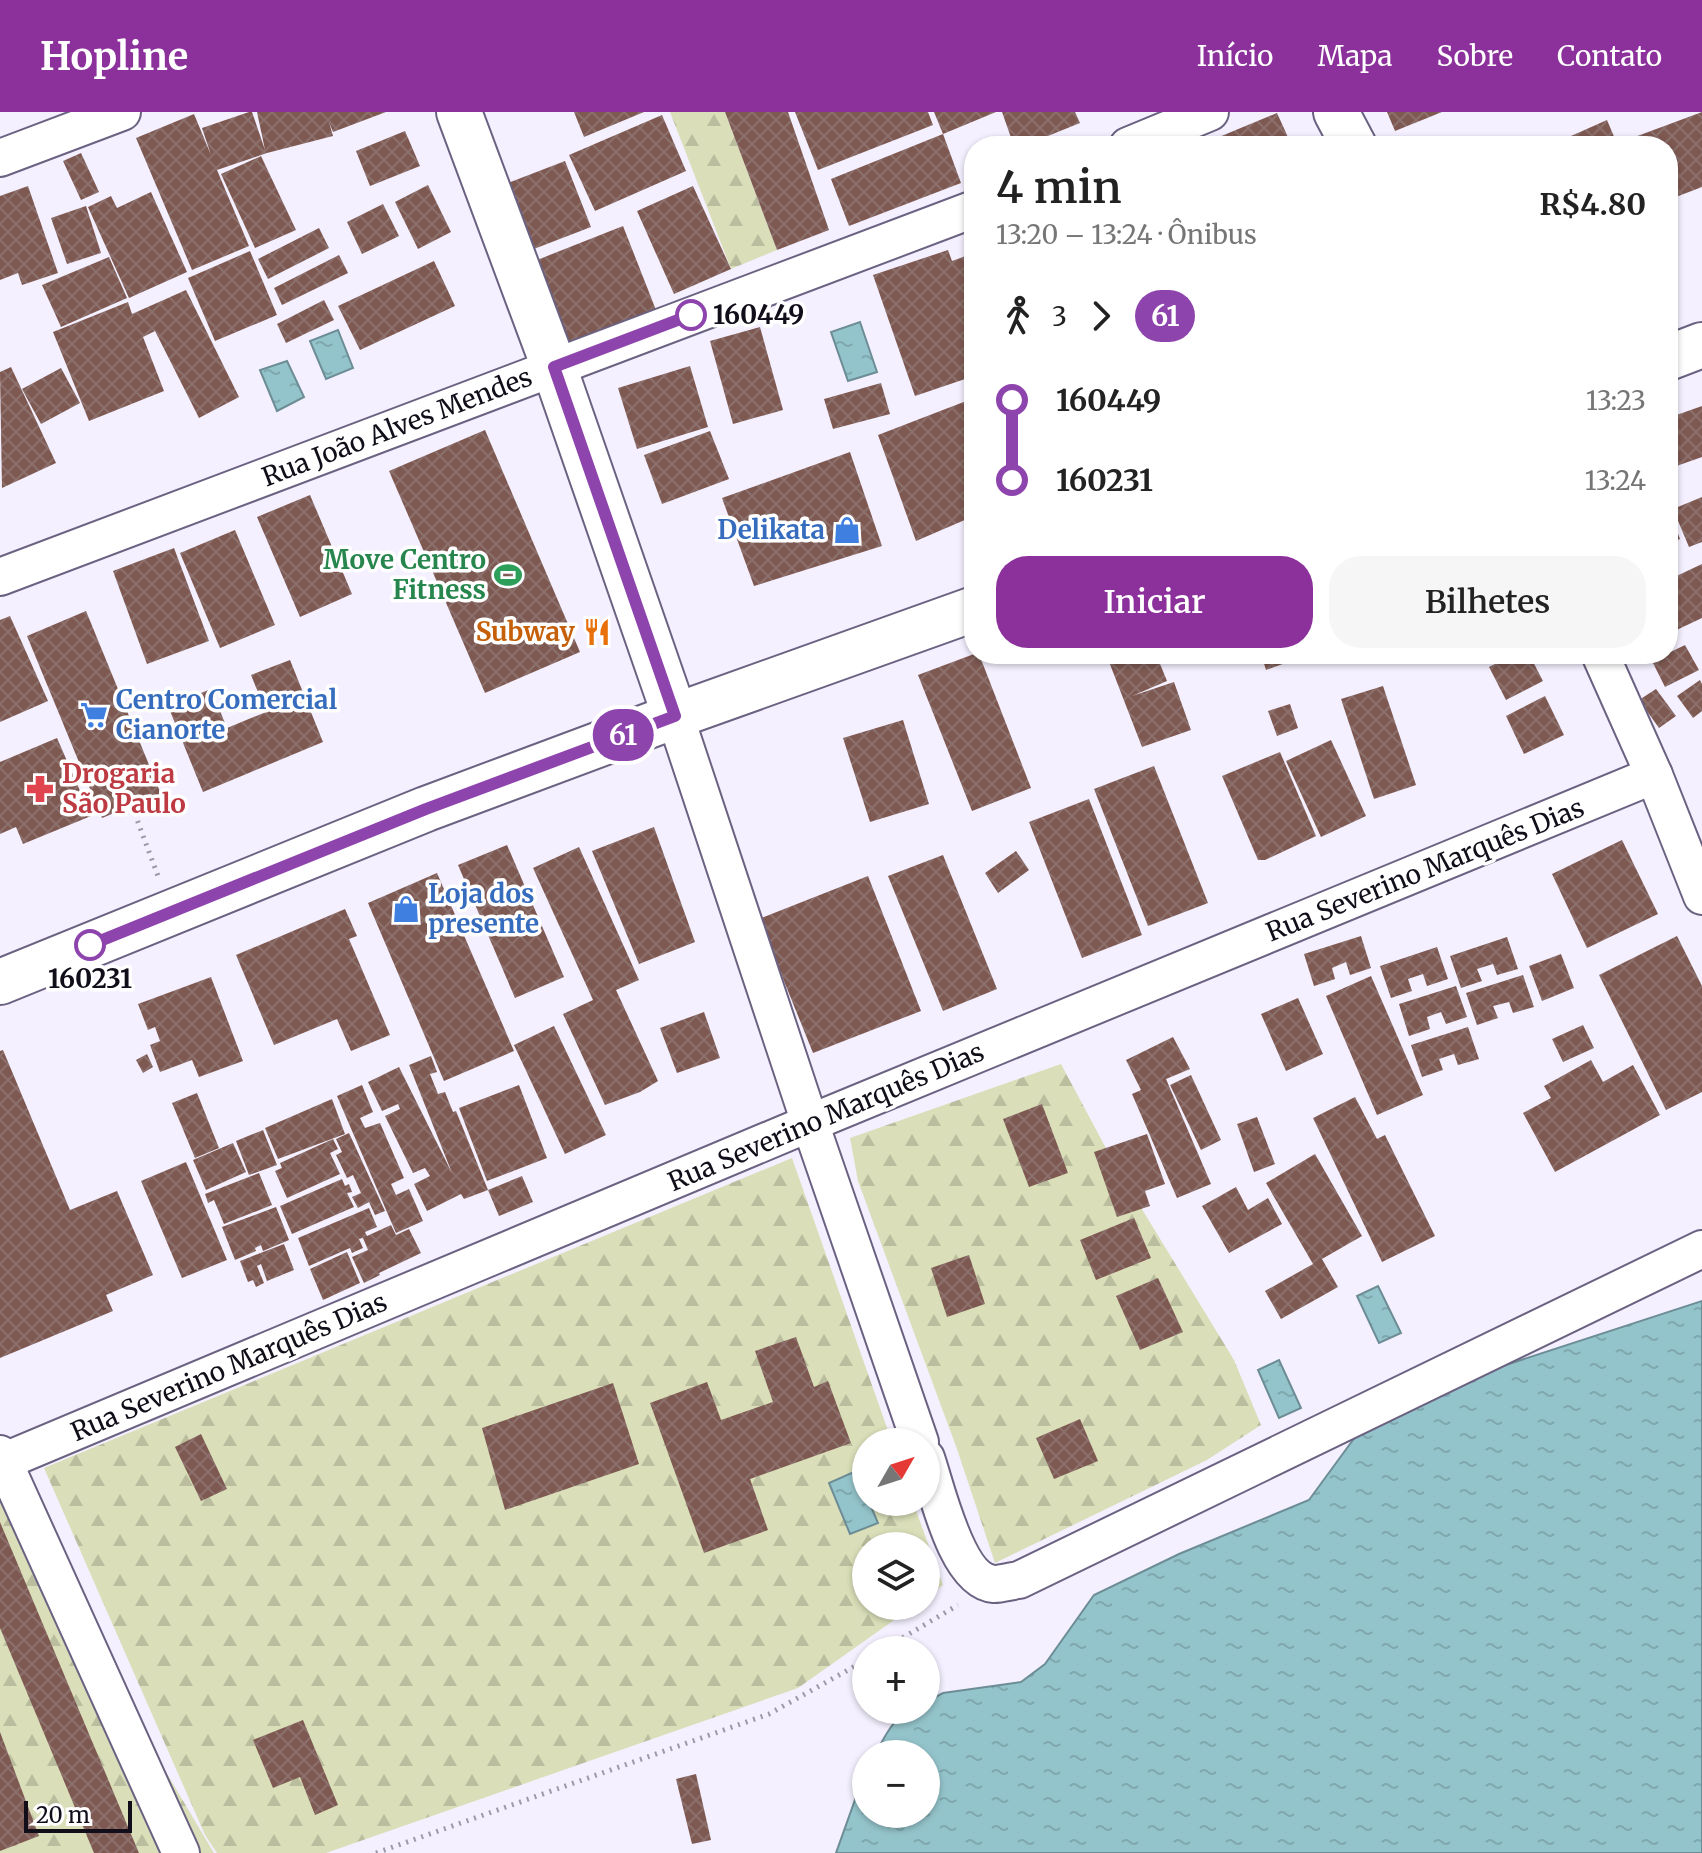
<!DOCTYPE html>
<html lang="pt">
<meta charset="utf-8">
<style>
:root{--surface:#fff;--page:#f6f6f6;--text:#222;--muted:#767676;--accent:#8c309b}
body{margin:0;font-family:Merriweather,serif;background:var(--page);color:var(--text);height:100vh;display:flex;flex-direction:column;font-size:30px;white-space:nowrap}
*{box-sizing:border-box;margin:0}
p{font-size:26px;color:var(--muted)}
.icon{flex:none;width:44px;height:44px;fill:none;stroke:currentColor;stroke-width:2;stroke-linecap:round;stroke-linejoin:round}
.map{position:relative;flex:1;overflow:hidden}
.sheet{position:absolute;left:964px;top:24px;width:714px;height:528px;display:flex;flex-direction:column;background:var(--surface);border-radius:32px;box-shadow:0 2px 6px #0004}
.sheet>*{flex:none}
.badge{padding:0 16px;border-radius:26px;font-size:28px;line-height:52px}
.needle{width:52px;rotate:51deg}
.fabs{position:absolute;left:852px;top:1316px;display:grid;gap:16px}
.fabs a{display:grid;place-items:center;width:88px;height:88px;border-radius:50%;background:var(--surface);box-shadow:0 2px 6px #0004;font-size:40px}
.scale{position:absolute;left:24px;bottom:20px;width:108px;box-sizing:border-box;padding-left:8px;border:4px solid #110d19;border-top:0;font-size:22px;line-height:28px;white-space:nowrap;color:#110d19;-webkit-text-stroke:6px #fff;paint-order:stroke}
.map>.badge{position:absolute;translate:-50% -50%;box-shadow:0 0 0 4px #fff}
.legs{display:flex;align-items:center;gap:12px;height:88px;padding:0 32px;font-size:26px}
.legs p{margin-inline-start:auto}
.head{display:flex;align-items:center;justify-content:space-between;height:136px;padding:0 32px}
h1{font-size:44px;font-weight:600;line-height:60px}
.action{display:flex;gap:16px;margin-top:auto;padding:16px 32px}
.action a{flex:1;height:92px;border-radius:32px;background:var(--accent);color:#fff;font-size:32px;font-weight:600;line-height:92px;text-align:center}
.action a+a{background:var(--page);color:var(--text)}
ul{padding:0 32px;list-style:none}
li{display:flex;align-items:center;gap:28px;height:80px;font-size:30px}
li i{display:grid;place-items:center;width:12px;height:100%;margin:0 10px;background:currentColor}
li i::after{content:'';width:20px;height:20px;margin:-10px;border:6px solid;border-radius:50%;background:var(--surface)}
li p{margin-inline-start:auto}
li:first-child i{background:linear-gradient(#0000 50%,currentColor 0)}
li:last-child i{background:linear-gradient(currentColor 50%,#0000 0)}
header{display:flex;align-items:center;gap:48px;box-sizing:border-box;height:112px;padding:0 40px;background:var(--accent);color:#fff}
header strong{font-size:38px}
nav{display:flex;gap:44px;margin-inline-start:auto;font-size:28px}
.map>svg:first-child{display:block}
</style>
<header>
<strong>Hopline</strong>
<nav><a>Início</a><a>Mapa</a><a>Sobre</a><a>Contato</a></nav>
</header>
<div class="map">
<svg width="1702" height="1741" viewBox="0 0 1702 1741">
<defs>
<pattern id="forest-firs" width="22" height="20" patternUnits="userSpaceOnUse" patternTransform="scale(2)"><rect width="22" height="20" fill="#dadfb9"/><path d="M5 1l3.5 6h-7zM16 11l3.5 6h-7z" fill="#babe9e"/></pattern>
<pattern id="water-ripples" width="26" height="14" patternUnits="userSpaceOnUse" patternTransform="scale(2)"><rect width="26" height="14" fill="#94c4cb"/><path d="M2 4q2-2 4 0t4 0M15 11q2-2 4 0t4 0" fill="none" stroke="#7fa7ae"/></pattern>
<pattern id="building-cross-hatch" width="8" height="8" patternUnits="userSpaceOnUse" patternTransform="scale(2)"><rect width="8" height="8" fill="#7e5952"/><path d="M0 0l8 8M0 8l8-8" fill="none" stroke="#8c706c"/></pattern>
</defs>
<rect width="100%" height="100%" fill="#f4f0ff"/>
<g fill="url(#forest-firs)">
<polygon points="670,0 725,0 777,138 731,157"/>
<polygon points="1061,952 1115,1053 1234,1248 1261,1313 1207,1348 995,1451 957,1337 858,1069 850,1026"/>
<polygon points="792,1046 892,1330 866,1330 866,1390 913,1390 943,1473 926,1485 926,1434 866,1434 866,1494 914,1494 798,1576 326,1741 217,1741 205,1723 44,1356"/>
<polygon points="0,1380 214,1741 0,1741"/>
</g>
<g fill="url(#water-ripples)" stroke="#6d8d96" stroke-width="2">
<polygon points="860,210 877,260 848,269 831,220"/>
<polygon points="338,218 353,256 326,267 310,229"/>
<polygon points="287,249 304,285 277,299 260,258"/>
<polygon points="1378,1174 1401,1221 1379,1231 1357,1184"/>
<path d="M1702,1189V1741H836L866,1657V1702H926V1642H875C890,1617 894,1598 926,1598V1590L943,1581L1021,1570L1045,1552L1094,1483L1179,1442L1309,1388L1377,1295Z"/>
<polygon points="1279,1248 1301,1296 1279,1306 1258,1258"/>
<polygon points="856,1359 866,1383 866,1390 869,1390 878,1411 850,1422 829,1371"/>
</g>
<g fill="url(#building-cross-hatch)">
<polygon points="249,0 252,0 265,38 257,0 386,0 333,20 329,10 333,24 267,41 217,58 249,134 192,158 136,26 194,2 211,43 202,16"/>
<polygon points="574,0 644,0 584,25"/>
<polygon points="725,0 788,0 829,118 777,138"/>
<polygon points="795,0 928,0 933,13 818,58"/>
<polygon points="934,0 996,0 943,22"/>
<polygon points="1002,0 1075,0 1080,11 1023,34 1014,34"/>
<polygon points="1387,0 1442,0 1395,19"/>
<polygon points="1702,0 1702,75 1668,88 1668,34 1635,34 1632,26"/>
<polygon points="1277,1 1292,34 1222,34 1219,25"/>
<polygon points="662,3 686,59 595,99 569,43"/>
<polygon points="1607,8 1618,34 1565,34 1562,28"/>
<polygon points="405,19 420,54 370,74 356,39"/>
<polygon points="943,22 961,71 849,114 831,67"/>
<polygon points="81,41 99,80 81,88 63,49"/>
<polygon points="261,44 296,118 255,136 221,62"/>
<polygon points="565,49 591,115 526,140 500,74"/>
<polygon points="428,73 451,120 418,137 395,90"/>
<polygon points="28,74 58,161 22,173 18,161 0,168 0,84"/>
<polygon points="693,74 731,157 674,182 637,99"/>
<polygon points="151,80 187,160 129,186 88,95 111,84 117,96"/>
<polygon points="383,92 399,124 362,142 347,110"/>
<polygon points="86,94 101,141 67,152 51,106"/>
<polygon points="623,114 656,198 565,233 532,150"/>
<polygon points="319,116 329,136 268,167 258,147"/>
<polygon points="948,138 952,149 974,141 974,264 915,284 873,163"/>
<polygon points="250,139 277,203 215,229 188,166"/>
<polygon points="339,143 348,161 282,193 274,176"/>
<polygon points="109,145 127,186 61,215 42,173"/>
<polygon points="434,149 455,194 360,238 338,194"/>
<polygon points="186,178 239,285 199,306 155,219 143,225 164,279 89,309 53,220 128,190 132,202"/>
<polygon points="324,188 334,208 286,231 277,212"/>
<polygon points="760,215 783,298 733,312 710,229"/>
<polygon points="690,254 708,315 637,337 618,276"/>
<polygon points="11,255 56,351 2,376 0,260"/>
<polygon points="61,256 80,291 41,312 22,277"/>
<polygon points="881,271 890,302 833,317 824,287"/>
<polygon points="974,286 974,404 916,429 878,323"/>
<polygon points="1702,294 1702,345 1668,357 1668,306"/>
<polygon points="485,318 580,540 485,581 389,359"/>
<polygon points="710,319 729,367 662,392 644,343"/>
<polygon points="850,340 882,434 754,474 722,386"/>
<polygon points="310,383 352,482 300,505 257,405"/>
<polygon points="1702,385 1702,430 1689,435 1673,397"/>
<polygon points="1668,396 1680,427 1668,432"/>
<polygon points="235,418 275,513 220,536 180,441"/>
<polygon points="174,436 209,529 147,552 113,459"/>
<polygon points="1702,452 1702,506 1668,522 1668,468"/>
<polygon points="86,499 161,682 102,706 27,524"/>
<polygon points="10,504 48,589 0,610 0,508"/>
<polygon points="1685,533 1699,558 1665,575 1652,549"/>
<polygon points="974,542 979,542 1031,676 972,699 918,563"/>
<polygon points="1106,542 1156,542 1167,569 1132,584 1174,570 1191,618 1142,635"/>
<polygon points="1261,542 1311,542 1266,558"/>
<polygon points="1515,542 1529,542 1543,569 1506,588 1489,555"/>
<polygon points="290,548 323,630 203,680 168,594 211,577 227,616 266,600 251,563"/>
<polygon points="1700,568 1702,572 1702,599 1693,606 1677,584"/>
<polygon points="1383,574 1416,673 1374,687 1341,587"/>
<polygon points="1656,577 1676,604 1659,616 1639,588"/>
<polygon points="1545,584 1564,623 1524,642 1506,604"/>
<polygon points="1290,592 1298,616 1277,624 1268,599"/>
<polygon points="903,608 929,692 870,710 843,626"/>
<polygon points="57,626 91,704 23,732 16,715 0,722 0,650"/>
<polygon points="1331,628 1366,704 1321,725 1286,649"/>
<polygon points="1280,640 1316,724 1265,748 1258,748 1222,664"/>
<polygon points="1154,654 1208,791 1148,814 1094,677"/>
<polygon points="1089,687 1142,823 1082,846 1029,710"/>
<polygon points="654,715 695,830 639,852 592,739"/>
<polygon points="1622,728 1658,802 1587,836 1552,762"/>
<polygon points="507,733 564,865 515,886 458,753"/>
<polygon points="579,735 639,868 616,878 658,969 640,980 605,993 563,902 593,888 533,756"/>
<polygon points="1016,739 1029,758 998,781 985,761"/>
<polygon points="943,743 997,877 943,899 888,764"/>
<polygon points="437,761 514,939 444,969 368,791"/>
<polygon points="868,764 921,899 813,941 759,807"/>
<polygon points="345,797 357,824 349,827 390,923 351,939 337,907 274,933 236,843"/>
<polygon points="1361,824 1371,856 1350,863 1346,850 1332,856 1335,867 1314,874 1304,842"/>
<polygon points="1677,824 1702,874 1702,980 1666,998 1599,863"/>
<polygon points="1507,825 1518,857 1497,863 1493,852 1477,857 1482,869 1461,876 1450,844"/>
<polygon points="1437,835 1448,867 1427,874 1423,862 1408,867 1412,879 1391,886 1380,854"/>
<polygon points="1561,842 1574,876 1542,889 1529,854"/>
<polygon points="1523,863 1534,895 1513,901 1509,890 1493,894 1498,906 1477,913 1466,881"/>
<polygon points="1371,864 1423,983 1377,1003 1326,884"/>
<polygon points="211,865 243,949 199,965 192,948 160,960 150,933 160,929 155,915 148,918 138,892"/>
<polygon points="1456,874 1467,905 1446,912 1441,900 1427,905 1430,917 1409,924 1399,892"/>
<polygon points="1298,886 1323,942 1286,959 1261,902"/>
<polygon points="704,900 720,946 677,961 660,916"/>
<polygon points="1583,913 1594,936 1563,950 1552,927"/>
<polygon points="554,914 606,1023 565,1042 514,933"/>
<polygon points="1468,915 1479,947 1458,953 1454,942 1439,947 1443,958 1422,965 1411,933"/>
<polygon points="1173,925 1190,957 1166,967 1211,1072 1177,1086 1132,982 1141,978 1126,948"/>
<polygon points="3,938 70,1098 117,1079 153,1163 106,1183 113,1199 0,1246 0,939"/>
<polygon points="147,942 153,955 143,961 136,948"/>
<polygon points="431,944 437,960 430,962 438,982 445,980 453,1000 456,999 488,1078 522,1064 533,1090 499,1104 488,1078 464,1087 461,1082 427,1099 414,1072 430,1064 425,1056 413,1061 385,1004 400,997 398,992 382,999 368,970 399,955 452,1061 409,953"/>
<polygon points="1591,948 1603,970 1633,953 1660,1003 1555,1060 1523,1001 1551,986 1544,974"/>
<polygon points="1191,963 1221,1028 1201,1038 1170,973"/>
<polygon points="362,973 373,1000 360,1006 365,1016 380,1011 404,1066 391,1072 396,1083 409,1077 423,1109 396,1121 337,984"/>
<polygon points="519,973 547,1046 487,1069 459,996"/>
<polygon points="197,981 219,1036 195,1046 172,991"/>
<polygon points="1355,985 1377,1027 1385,1023 1435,1124 1382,1150 1313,1006"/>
<polygon points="332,987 345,1022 278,1047 265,1016"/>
<polygon points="1042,992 1068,1061 1029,1075 1003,1007"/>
<polygon points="1257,1005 1275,1052 1254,1060 1237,1012"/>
<polygon points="263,1018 277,1053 249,1063 236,1029"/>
<polygon points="349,1021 385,1099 375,1103 369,1090 358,1096 352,1085 361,1081 353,1063 347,1066 336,1043 342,1040 336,1027"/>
<polygon points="1147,1022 1165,1072 1145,1079 1150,1094 1117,1105 1094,1040"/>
<polygon points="333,1027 338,1037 330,1041 340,1062 287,1086 275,1059 282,1056 280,1051"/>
<polygon points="233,1031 246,1060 206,1078 193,1048"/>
<polygon points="1315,1042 1362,1124 1322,1147 1338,1175 1281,1207 1265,1179 1313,1152 1266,1071"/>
<polygon points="186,1050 227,1148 182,1166 141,1069"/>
<polygon points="259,1061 272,1093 224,1112 214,1088 208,1091 205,1082"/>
<polygon points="342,1067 345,1074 349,1072 352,1080 347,1081 354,1095 292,1122 280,1094"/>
<polygon points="1236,1075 1248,1098 1268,1086 1282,1112 1229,1141 1202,1094"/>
<polygon points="276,1095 289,1128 263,1139 261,1133 255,1136 256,1139 235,1148 222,1115"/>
<polygon points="369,1096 377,1115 365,1120 367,1124 391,1113 396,1123 409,1117 421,1141 379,1161 380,1163 364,1171 352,1145 368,1138 363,1126 359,1127 363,1136 352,1141 350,1136 309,1154 298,1126"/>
<polygon points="1134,1106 1151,1146 1096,1168 1080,1128"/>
<polygon points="284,1132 294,1158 267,1169 261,1152 257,1154 264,1171 256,1175 253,1168 248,1170 240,1149"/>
<polygon points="347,1140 360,1171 323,1188 310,1157"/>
<polygon points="969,1143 985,1192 947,1205 931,1156"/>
<polygon points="1158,1166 1183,1220 1140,1238 1116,1184"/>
<polygon points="796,1225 814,1275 828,1269 851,1331 750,1367 768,1418 704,1441 650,1291 707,1270 721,1308 773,1290 755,1239"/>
<polygon points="613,1271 639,1352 505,1398 482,1316"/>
<polygon points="1080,1307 1098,1349 1054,1367 1036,1326"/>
<polygon points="201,1322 227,1377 201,1389 175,1335"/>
<polygon points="0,1410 139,1741 94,1741 0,1516"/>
<polygon points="303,1608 338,1693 315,1703 300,1665 273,1676 253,1628"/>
<polygon points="0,1620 39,1724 0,1739"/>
<polygon points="696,1662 711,1728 692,1732 676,1667"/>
</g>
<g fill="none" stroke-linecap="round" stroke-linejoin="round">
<g stroke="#6b6282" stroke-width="40">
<g id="minor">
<polyline points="1128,34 1210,0"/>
<polyline points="0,46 122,0"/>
<polyline points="0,465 974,97"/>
<polyline points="1600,542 1654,663 1702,784"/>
<polyline points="675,604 810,1011 920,1330"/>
<polyline points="0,1342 181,1741"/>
<path d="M926,1346C937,1377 956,1469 994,1472C1001,1472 1011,1469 1019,1468L1702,1137"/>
<polyline points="0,1351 810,1011 1654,663"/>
</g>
</g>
<g stroke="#6b6282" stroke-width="48">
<g id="major">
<polyline points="459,0 554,255 675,604"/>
<polyline points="1336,0 1354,34"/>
<polyline points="1668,246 1702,233"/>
<polyline points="0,870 426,697 675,604 974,497"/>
</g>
</g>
<g stroke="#9d99a6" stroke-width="5" stroke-dasharray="2 6" stroke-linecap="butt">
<polyline points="132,694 158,764"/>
<polyline points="882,1538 958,1493"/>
<polyline points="376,1741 769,1602 866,1548"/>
</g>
<use href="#minor" stroke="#fff" stroke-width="36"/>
<use href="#major" stroke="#fff" stroke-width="44"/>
</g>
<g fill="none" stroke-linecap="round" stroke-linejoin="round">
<g stroke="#fff" stroke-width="18">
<polyline id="line-1" points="90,833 426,697 675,604 554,255 691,203"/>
</g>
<use href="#line-1" stroke="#8e44ad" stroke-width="12"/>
</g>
<defs>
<g id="shop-bare" transform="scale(2.16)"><path d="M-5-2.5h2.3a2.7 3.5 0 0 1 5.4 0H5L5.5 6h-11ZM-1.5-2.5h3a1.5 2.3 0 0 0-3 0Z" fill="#3f7fe0" stroke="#fff" stroke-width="2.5" paint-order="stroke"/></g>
<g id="stadium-bare" transform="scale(2.16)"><path d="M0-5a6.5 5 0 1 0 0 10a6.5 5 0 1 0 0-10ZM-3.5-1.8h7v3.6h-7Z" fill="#2e9e5b" stroke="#fff" stroke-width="2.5" paint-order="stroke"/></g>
<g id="restaurant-bare" transform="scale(2.16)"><path d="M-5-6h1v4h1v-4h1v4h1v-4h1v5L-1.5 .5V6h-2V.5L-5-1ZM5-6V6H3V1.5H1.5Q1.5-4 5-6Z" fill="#e8710a" stroke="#fff" stroke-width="2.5" paint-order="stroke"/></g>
<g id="supermarket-bare" transform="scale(2.16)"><path d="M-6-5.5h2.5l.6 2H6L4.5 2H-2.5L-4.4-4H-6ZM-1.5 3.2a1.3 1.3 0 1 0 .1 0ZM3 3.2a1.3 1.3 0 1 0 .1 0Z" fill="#3f7fe0" stroke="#fff" stroke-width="2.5" paint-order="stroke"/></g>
<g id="pharmacy-bare" transform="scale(2.16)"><path d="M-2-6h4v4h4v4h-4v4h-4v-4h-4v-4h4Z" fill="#e0444e" stroke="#fff" stroke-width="2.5" paint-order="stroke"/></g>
</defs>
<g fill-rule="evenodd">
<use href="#shop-bare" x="847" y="418"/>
<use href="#stadium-bare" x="508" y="463"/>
<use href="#restaurant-bare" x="597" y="520"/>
<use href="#supermarket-bare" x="94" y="603"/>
<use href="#pharmacy-bare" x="40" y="677"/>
<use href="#shop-bare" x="406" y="797"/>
</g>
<g fill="#fff" stroke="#8e44ad" stroke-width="4">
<circle cx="691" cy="203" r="14"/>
<circle cx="90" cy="833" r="14"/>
</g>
<g text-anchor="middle" stroke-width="7" stroke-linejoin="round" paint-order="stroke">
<g font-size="26" font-weight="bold" fill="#110d19" stroke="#fff" text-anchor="start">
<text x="713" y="212">160449</text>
<text x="90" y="876" text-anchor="middle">160231</text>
</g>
<g font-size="26" fill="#110d19" stroke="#fff">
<text transform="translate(397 315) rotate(-21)" y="9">Rua João Alves Mendes</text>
<text transform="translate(1425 758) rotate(-22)" y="9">Rua Severino Marquês Dias</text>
<text transform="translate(826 1005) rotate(-23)" y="9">Rua Severino Marquês Dias</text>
<text transform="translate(229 1255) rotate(-23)" y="9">Rua Severino Marquês Dias</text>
</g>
<g font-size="26" font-weight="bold" fill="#366cbe" stroke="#fff" text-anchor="start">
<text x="825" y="427" text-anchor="end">Delikata</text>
<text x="116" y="597">Centro Comercial<tspan x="116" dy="30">Cianorte</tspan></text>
<text x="428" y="791">Loja dos<tspan x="428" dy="30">presente</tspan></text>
</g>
<g font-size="26" font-weight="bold" fill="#27864d" stroke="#fff" text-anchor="end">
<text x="486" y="457">Move Centro<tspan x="486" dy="30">Fitness</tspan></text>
</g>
<g font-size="26" font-weight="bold" fill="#c56008" stroke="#fff" text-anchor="end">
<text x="575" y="529">Subway</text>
</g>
<g font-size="26" font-weight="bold" fill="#be3a42" stroke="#fff" text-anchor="start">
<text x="62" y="671">Drogaria<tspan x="62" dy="30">São Paulo</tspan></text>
</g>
</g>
</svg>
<div class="fabs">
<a><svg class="needle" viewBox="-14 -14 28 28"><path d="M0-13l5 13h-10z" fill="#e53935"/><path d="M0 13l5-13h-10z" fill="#767676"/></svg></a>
<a><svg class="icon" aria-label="layers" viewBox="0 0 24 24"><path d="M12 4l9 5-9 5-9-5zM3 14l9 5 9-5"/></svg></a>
<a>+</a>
<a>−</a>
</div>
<div class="scale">20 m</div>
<b class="badge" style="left:623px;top:623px;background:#8e44ad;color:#fff">61</b>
<section class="sheet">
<div class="head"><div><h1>4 min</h1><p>13:20 – 13:24 · Ônibus</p></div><b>R$4.80</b></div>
<div class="legs"><svg class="icon" aria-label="walk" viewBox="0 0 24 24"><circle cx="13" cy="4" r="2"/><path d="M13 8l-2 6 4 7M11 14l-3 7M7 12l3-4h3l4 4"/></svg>3<svg class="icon" aria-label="forward" viewBox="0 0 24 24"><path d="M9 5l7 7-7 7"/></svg><b class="badge" style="background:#8e44ad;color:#fff">61</b></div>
<ul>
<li><i style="color:#8e44ad"></i><b>160449</b><p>13:23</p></li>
<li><i style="color:#8e44ad"></i><b>160231</b><p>13:24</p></li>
</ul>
<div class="action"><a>Iniciar</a><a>Bilhetes</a></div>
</section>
</div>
